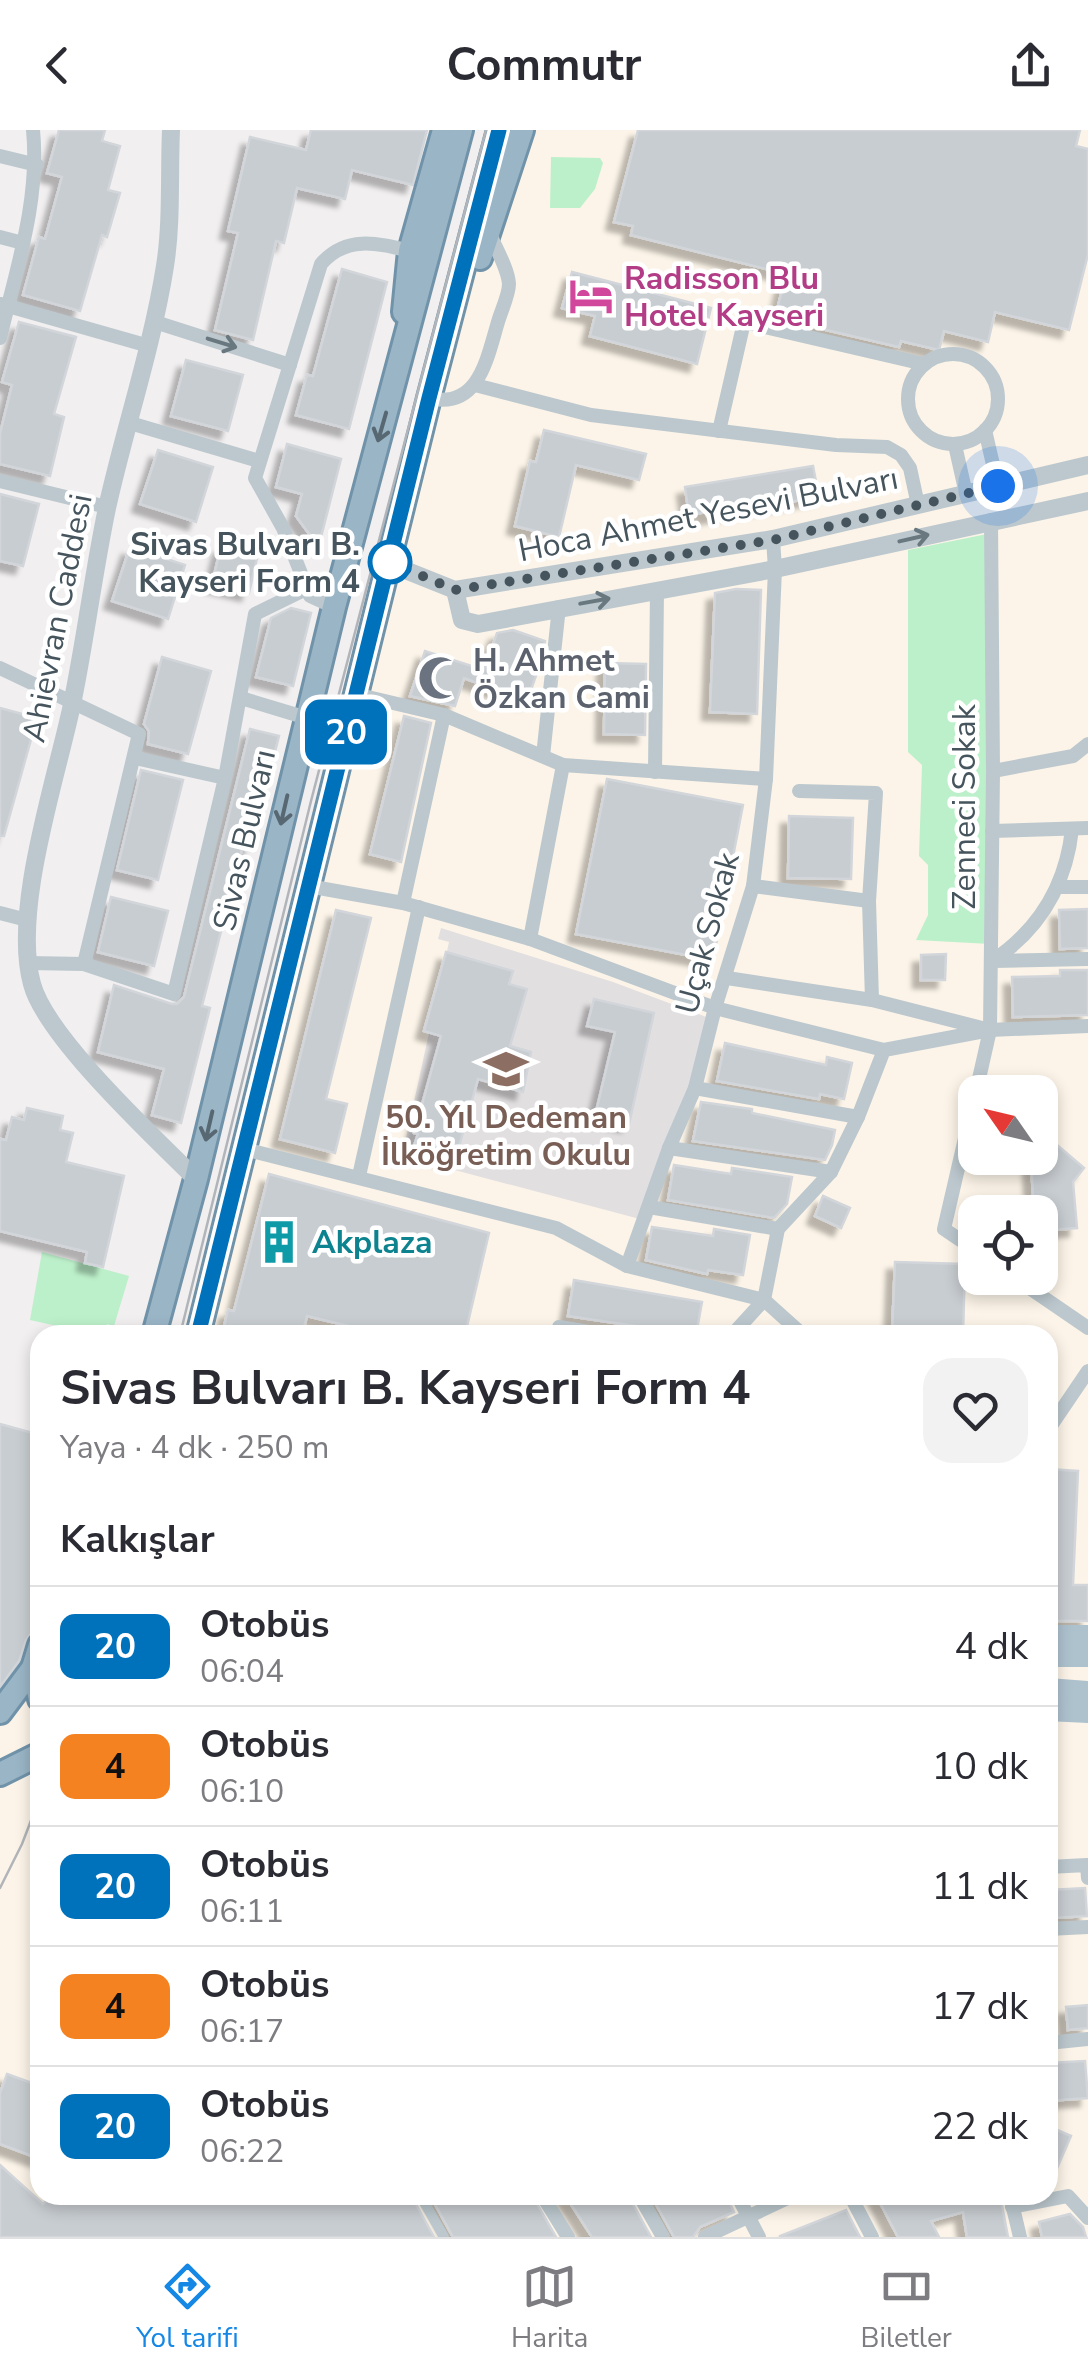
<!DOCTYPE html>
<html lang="tr">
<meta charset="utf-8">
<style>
:root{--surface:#fff;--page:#f2f2f3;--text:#2b2b33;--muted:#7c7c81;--line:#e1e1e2;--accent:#1587e5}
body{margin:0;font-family:"Nunito Sans",sans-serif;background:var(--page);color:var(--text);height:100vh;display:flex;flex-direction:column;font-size:38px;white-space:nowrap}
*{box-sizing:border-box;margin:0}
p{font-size:32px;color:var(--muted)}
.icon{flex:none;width:55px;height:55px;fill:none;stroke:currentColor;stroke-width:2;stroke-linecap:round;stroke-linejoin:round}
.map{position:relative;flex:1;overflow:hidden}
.sheet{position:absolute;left:30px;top:1195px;width:1028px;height:880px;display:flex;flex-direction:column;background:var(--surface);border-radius:30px;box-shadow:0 5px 15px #0003}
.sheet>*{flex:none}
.badge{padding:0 20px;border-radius:15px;font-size:35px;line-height:65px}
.needle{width:65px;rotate:304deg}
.controls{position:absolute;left:958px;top:945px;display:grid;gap:20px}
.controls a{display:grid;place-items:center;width:100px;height:100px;border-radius:20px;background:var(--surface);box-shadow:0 5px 15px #0003;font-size:50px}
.you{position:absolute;width:50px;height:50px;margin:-25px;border:8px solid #fff;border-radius:50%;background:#1a73e8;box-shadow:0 0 0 15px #1a73e833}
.map>.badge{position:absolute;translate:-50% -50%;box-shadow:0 0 0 5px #fff}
h2{padding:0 30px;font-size:38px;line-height:90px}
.round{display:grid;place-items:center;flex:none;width:105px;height:105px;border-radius:30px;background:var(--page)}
.headline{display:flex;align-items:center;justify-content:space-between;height:170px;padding:0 30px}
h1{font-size:48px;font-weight:700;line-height:75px}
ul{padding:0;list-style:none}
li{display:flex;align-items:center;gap:30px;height:120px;padding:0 30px;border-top:2px solid var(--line)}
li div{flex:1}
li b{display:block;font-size:38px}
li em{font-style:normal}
li .badge{min-width:110px;font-weight:700;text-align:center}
header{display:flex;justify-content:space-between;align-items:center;height:130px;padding:0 30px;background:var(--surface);font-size:45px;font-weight:700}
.dock{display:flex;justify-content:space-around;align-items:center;height:140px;border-top:2px solid var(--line);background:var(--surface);font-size:28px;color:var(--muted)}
.dock a{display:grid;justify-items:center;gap:5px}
.dock .current{color:var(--accent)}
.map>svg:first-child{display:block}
</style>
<header><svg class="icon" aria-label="back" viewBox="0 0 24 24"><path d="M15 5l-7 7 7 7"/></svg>Commutr<svg class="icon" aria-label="share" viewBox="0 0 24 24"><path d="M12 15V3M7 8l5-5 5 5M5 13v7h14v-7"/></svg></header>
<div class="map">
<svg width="1088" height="2107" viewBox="0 0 1088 2107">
<defs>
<filter id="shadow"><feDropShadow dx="-8" dy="8" stdDeviation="2.5" flood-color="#0004"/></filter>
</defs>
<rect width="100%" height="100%" fill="#f1efef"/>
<path fill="#fcf4e8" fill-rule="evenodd" d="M486,0H1088V2107H0V1563L25,1526L40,1530V2065H1048V1205H183ZM975,962H1040V1028H975ZM975,1082H1040V1148H975Z"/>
<polygon fill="#e2dfe1" points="441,798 613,852 717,891 651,1092 402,1026 449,812 438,809"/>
<g fill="#bcf0ca">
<polygon points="551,27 600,28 603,33 595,59 580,78 550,78"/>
<polygon points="992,403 990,814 916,810 928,785 928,735 919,726 922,635 908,622 908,420"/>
<polygon points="42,1122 129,1146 114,1196 107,1194 104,1205 66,1205 66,1198 30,1190"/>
</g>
<g fill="#c8cdd1" stroke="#d2d6da" stroke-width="2.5" filter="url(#shadow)">
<polygon points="59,0 105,0 102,11 120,16 108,60 120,63 107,107 102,105 80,181 23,165 39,107 45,109 62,47 47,43"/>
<polygon points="311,0 427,0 413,55 352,40 345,69 297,58 284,113 276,111 253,210 215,200 238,103 228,101 250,7 306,20"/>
<polygon points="638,0 1080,0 1076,16 1088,19 1088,124 1069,200 995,182 988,212 944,201 939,220 901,211 899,217 775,188 786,144 631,105 633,96 614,92"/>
<polygon points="342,139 387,152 349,299 296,285 307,245 313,246"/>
<polygon points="572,142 711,178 697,234 590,206 595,186 562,178"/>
<polygon points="19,192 76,207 54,284 64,287 50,346 0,334 0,304 12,255 2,252"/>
<polygon points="186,230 243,245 228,301 171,286"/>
<polygon points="544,300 646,324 639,350 576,335 559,407 515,396 530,331 536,332"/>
<polygon points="287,314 341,329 321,407 310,405 296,386 302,364 276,357"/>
<polygon points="158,320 213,337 196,392 140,374"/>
<polygon points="813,336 819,367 707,386 706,382 689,385 685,357"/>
<polygon points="0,364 39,374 23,436 0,431"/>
<polygon points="221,416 258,424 249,463 212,454"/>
<polygon points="130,417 185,435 168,489 112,471"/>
<polygon points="736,459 761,460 757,584 710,582 715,463"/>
<polygon points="291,478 311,483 293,556 256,547 271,488"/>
<polygon points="513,500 545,511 543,526 527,571 464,548 455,576 410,566 425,521 484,540 497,503"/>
<polygon points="162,527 211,541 188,624 148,614 149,601 144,594"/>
<polygon points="605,533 646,534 645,605 604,604"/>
<polygon points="0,578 37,588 4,706 0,706"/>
<polygon points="404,586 431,593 401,732 370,724"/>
<polygon points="250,599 279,606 250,721 242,719 202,876 210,878 181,993 152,985 164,939 98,922 114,855 172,874 177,874 184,867"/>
<polygon points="141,640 183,650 158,750 117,740"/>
<polygon points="607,649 743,675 713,830 576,804"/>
<polygon points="789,686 853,688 851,749 788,748"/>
<polygon points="111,767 168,781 154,836 98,822"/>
<polygon points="1088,779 1088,818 1060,819 1059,780"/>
<polygon points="336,780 371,788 326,969 347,974 335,1023 280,1009"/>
<polygon points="446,822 513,841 509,854 527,859 510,916 531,922 523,962 478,949 455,1031 413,1019 418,1004 414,1003 441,906 424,901"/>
<polygon points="946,824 945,850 921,850 921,825"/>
<polygon points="1060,840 1088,840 1088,885 1013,887 1012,847 1060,846"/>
<polygon points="594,869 654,883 629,994 595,986 615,902 587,896"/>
<polygon points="725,913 826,935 827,927 852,933 844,969 820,964 819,969 717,951"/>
<polygon points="701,972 752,979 752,983 835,1000 832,1015 825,1030 693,1011"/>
<polygon points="27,978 63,986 60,1000 73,1003 66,1032 124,1046 103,1137 85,1133 87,1122 0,1101 0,1009 6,1010 12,987 24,990"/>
<polygon points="1050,1009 1084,1038 1073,1052 1077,1098 1040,1101 1040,1082 1034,1082 1031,1033 1040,1028 1040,1021"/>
<polygon points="674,1035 731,1044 732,1038 792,1047 787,1074 774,1088 668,1070"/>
<polygon points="269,1044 489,1103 465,1205 386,1205 307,1186 302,1205 222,1205 228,1180 234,1181"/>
<polygon points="823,1066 850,1078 841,1098 815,1086"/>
<polygon points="652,1097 713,1106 714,1099 750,1105 743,1145 708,1140 707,1144 646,1130"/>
<polygon points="895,1132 965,1134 963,1205 892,1205"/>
<polygon points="574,1150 702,1172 696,1205 568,1186"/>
<polygon points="0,1294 40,1305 40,1492 26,1510 19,1531 0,1557"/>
<polygon points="1048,1339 1078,1341 1073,1455 1088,1455 1088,1491 1048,1491"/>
<polygon points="1085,1758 1087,1786 1052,1788 1050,1760"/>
<polygon points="1088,1875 1088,1898 1068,1900 1066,1877"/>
<polygon points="1085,1931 1088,1968 1048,1971 1048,1933"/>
<polygon points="7,1944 40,1956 40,2029 0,2014 0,1963"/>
<polygon points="1048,1996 1071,2006 1048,2059"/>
<polygon points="0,2035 43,2074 55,2065 411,2065 434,2107 0,2107"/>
<polygon points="430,2065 532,2065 556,2107 453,2107"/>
<polygon points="565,2065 628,2065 651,2107 592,2107"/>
<polygon points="651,2065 726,2065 734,2082 700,2097 693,2107 674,2107"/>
<polygon points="876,2065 1000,2065 1008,2107 967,2107 963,2082 931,2091 939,2107 898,2107"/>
<polygon points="846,2080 860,2107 780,2107 780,2106"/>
<polygon points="1070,2084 1083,2097 1086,2107 1042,2107 1039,2092"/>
</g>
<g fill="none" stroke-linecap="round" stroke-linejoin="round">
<g stroke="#7093aa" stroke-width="28">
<g id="trunk">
<polyline points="480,128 522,0"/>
<polyline points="404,182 410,121 444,0"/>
<polyline points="154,1205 196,1049 334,477 461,0"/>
<polyline points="198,1205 429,268 499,0"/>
<polyline points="40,1515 33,1538 40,1569"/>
<polyline points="0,1582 33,1538"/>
<polyline points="0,1644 40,1624"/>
</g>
</g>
<polyline stroke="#bcc8ce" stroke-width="10" points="420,2065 444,2107"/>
<g stroke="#bcc8ce" stroke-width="14">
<polyline points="0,26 37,35"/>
<polyline points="0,107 23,113"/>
<polyline points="1,174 149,216"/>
<polyline points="155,192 290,235"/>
<path d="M0,208C16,140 40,70 33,0"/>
<circle cx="953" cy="269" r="45"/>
<polyline points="475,255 591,285 836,315 887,317 901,325 910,338 918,375"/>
<path d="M429,268C479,280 487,228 498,192C501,181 509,165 509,154C508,138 495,117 489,102"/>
<polyline points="130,293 259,331"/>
<polyline points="985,300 998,356"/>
<polyline points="719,301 744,192 924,234"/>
<polyline points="955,315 966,364"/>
<polyline points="0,351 107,377"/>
<path d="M334,477L310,466L283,398L255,348L321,134C346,105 377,113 410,121"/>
<polyline points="0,538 139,604 84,834"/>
<polyline points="355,564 444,585 563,635 766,649"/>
<polyline points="241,568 307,588"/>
<polyline points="543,626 559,477"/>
<polyline points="135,628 225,648"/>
<polyline points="993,641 1073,626 1088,614"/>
<polyline points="655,642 657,460"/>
<polyline points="799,661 876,663 869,771 872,870"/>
<polyline points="992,701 1088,698"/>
<polyline points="308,756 403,773 530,809 715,878 884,920"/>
<polyline points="753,756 869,771"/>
<polyline points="1058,757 1088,757"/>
<polyline points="403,773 444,585"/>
<polyline points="0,783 27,790"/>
<polyline points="530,809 563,635"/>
<polyline points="994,831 1088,829"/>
<path d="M991,832C1039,800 1066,756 1072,699"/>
<polyline points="28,833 84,834 174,864 225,648 255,484 306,459"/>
<polyline points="727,848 872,870 990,900 1088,896"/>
<polyline points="695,958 858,987"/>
<polyline points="976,962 990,900 993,641 991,390"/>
<polyline points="975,965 944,1099 975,1120"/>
<polyline points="669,1018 831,1042"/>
<polyline points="244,1019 556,1098 627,1136 764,1170 803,1205"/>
<polyline points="359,1046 419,777"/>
<polyline points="649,1077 778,1099"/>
<polyline points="627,1136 669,1018 695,958 715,878 753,756 766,649 775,439 773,409"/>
<polyline points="1015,1148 1088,1198"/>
<polyline points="764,1170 778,1099 831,1042 858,987 884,920 990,900"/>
<polyline points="559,1197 607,1205"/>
<polyline points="732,1205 764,1170"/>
<polyline points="1048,1300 1088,1241"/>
<polyline points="1048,1737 1087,1735 1088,1748"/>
<polyline points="1048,1799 1088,1797"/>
<polyline points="1048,1913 1088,1909"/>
<polyline points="542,2065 568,2107"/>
<polyline points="639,2065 663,2107"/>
<polyline points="737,2065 759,2107"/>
<polyline points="850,2065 872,2107"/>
<polyline points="1010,2065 1020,2107"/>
<polyline points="1012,2077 1068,2066 1088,2088"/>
<polyline points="705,2107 794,2065"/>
</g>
<g stroke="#bcc8ce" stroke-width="18">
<path d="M171,0C169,44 172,92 165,136C152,218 125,297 107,378C93,445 85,513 71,579C55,653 12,782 32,854C46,907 154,1007 196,1049"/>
<polyline points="390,434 455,460 773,409 1088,335"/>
<polyline points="455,460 462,490 478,494 775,439 1088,371"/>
</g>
<g stroke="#aec2ce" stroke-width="22">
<polyline points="1048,1506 1088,1506"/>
<polyline points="1048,1526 1088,1526"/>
<polyline points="1048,1559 1088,1562"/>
<polyline points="1048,1580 1088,1582"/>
</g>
<use href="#trunk" stroke="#9ab5c6" stroke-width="22"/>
<g stroke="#b1b5b9" stroke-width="2.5">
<polyline points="180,1205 311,671 486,0"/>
<polyline points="0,1758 22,1714 40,1667"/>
</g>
</g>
<defs><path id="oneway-shaft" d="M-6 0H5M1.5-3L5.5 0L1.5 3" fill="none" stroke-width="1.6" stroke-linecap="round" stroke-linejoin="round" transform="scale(2.5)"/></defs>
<g stroke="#69787f">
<use href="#oneway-shaft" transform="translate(222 213) rotate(17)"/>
<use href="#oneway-shaft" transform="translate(914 408) rotate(-13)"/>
<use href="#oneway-shaft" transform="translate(595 471) rotate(-10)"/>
</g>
<g stroke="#576872">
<use href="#oneway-shaft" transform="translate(382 297) rotate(106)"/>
<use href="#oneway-shaft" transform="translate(284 680) rotate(103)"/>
<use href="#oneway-shaft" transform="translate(209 996) rotate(103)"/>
</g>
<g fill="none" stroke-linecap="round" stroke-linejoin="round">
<g stroke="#fff" stroke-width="22">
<polyline id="line" points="198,1205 429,268 499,0"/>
</g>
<use href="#line" stroke="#0072bc" stroke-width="15"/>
<polyline stroke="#46555d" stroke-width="10" stroke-dasharray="0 18" points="390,432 455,460 773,410 998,356"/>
</g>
<defs>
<g id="hotel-bare" transform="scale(3.45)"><path d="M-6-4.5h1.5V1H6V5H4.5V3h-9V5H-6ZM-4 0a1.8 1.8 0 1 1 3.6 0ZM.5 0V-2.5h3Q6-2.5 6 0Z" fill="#d1479c" stroke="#fff" stroke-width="2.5" paint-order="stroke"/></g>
<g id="mosque-bare" transform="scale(3.45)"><path d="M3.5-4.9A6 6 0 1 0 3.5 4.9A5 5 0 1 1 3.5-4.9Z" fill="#6b7280" stroke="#fff" stroke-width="2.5" paint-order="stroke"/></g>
<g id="school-bare" transform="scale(3.45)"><path d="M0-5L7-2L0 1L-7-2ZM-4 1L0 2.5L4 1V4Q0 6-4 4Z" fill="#8d6e63" stroke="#fff" stroke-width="2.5" paint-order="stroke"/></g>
<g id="building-bare" transform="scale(3.45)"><path d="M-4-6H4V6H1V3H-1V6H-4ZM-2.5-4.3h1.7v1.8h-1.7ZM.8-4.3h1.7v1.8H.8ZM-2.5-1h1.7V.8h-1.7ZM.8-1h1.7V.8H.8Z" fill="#0f9aa8" stroke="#fff" stroke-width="2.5" paint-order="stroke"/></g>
</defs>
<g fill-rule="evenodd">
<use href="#hotel-bare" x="591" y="166"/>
<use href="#mosque-bare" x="440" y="548"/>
<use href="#school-bare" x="506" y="939"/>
<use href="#building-bare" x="279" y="1112"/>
</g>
<circle fill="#fff" stroke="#0072bc" stroke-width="5" cx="390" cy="432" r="20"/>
<g text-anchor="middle" stroke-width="9" stroke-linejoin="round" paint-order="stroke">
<g font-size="32" font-weight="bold" fill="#b23c85" stroke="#fff" text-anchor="start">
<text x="624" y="159">Radisson Blu<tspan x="624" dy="37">Hotel Kayseri</tspan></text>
</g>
<g font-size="32" fill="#46555d" stroke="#fff">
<text transform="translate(708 384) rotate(-11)" y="11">Hoca Ahmet Yesevi Bulvarı</text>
<text transform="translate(57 488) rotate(-79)" y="11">Ahievran Caddesi</text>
<text transform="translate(964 677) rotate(-90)" y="11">Zenneci Sokak</text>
<text transform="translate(244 710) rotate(-77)" y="11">Sivas Bulvarı</text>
<text transform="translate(707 803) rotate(-75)" y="11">Uçak Sokak</text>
</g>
<g font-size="32" font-weight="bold" fill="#46555d" stroke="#fff" text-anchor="end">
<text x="360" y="425">Sivas Bulvarı B.<tspan x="360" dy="37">Kayseri Form 4</tspan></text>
</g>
<g font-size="32" font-weight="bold" fill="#5b616d" stroke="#fff" text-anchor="start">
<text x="473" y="541">H. Ahmet<tspan x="473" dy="37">Özkan Cami</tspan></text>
</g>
<g font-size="32" font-weight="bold" fill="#785e54" stroke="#fff">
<text x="506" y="998">50. Yıl Dedeman<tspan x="506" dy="37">İlköğretim Okulu</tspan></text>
</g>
<g font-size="32" font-weight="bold" fill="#0d838f" stroke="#fff" text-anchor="start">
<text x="312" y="1123">Akplaza</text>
</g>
</g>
</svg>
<div class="controls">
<a><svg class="needle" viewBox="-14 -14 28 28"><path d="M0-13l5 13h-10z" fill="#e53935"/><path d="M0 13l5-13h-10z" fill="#7c7c81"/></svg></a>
<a><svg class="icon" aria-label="locate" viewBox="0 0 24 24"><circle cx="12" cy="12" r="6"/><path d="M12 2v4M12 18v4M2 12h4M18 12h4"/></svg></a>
</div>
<div class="you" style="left:998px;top:356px"></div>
<b class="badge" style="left:346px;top:602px;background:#0072bc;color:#fff">20</b>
<section class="sheet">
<div class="headline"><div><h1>Sivas Bulvarı B. Kayseri Form 4</h1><p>Yaya · 4 dk · 250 m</p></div><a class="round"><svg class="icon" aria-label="heart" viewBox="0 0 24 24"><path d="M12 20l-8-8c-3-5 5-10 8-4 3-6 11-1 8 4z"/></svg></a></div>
<h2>Kalkışlar</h2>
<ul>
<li><span class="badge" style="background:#0072bc;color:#fff">20</span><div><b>Otobüs</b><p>06:04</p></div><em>4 dk</em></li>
<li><span class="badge" style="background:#f58220;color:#111">4</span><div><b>Otobüs</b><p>06:10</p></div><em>10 dk</em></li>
<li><span class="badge" style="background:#0072bc;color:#fff">20</span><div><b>Otobüs</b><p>06:11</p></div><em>11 dk</em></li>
<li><span class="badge" style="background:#f58220;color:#111">4</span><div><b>Otobüs</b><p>06:17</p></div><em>17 dk</em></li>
<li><span class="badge" style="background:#0072bc;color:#fff">20</span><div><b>Otobüs</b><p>06:22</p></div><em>22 dk</em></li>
</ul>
</section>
</div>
<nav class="dock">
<a class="current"><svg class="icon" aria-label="directions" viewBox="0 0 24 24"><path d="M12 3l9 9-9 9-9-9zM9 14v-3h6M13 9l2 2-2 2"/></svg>Yol tarifi</a>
<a><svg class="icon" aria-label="map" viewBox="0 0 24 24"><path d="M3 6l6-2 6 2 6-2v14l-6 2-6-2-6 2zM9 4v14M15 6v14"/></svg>Harita</a>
<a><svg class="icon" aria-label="tickets" viewBox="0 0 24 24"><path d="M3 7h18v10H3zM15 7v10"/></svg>Biletler</a>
</nav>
